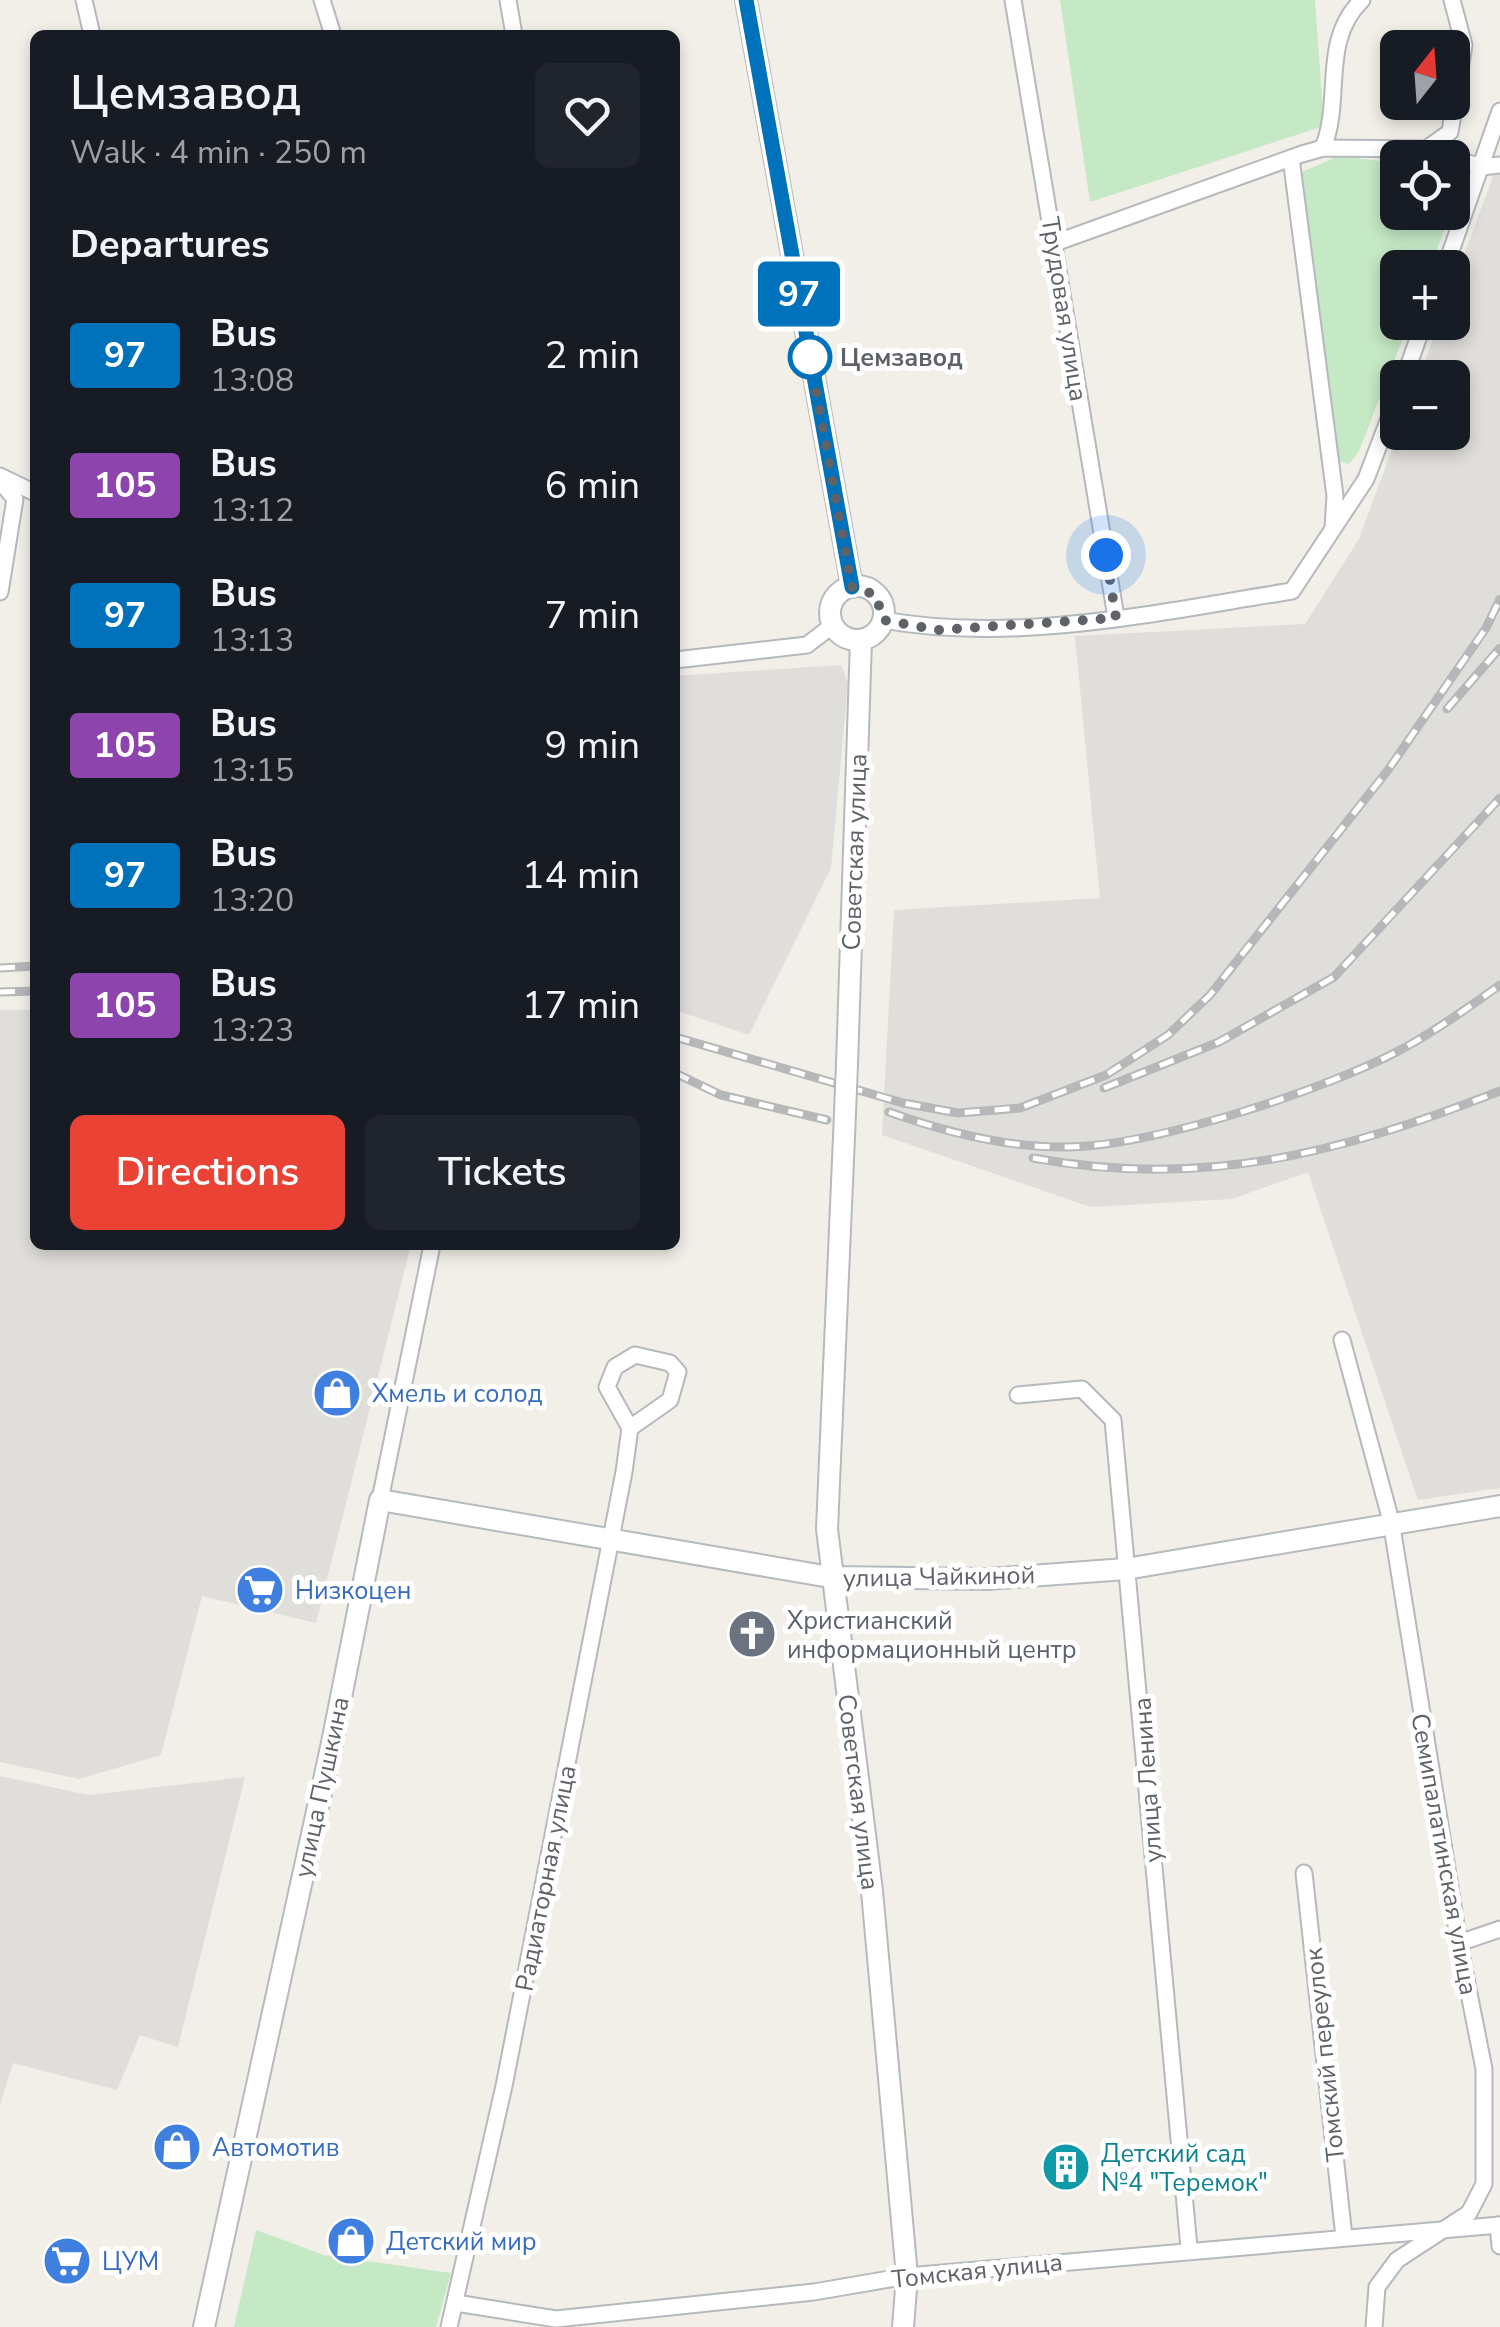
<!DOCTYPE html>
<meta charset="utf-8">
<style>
:root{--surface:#171b24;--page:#20242c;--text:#f1f3f6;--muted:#9ea1a6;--accent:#ea4335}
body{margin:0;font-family:"Nunito Sans",sans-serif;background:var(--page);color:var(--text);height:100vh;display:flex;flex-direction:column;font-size:38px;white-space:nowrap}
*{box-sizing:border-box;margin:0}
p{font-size:32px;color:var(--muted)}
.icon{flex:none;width:55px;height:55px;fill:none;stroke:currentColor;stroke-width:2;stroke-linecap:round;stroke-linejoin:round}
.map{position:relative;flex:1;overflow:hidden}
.sheet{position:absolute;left:30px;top:30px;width:650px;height:1220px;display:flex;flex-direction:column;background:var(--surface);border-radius:15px;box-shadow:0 5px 15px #0003}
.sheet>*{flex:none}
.badge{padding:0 20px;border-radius:8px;font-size:35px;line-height:65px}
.needle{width:65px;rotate:17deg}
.fabs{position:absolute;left:1380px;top:30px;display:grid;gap:20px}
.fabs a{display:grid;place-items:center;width:90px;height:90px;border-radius:15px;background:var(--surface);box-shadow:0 5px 15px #0003;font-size:50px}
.you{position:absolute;width:50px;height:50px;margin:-25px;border:8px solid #fff;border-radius:50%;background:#1a73e8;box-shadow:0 0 0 15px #1a73e833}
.map>.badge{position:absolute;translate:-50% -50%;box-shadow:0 0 0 5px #fff}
h2{padding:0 40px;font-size:38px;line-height:90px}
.round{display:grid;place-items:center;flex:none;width:105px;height:105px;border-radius:15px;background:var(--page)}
.headline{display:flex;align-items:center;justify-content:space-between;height:170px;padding:0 40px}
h1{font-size:48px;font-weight:600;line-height:75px}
.primary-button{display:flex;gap:20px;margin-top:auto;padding:20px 40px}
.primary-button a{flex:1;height:115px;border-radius:15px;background:var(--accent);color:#fff;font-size:40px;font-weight:600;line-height:115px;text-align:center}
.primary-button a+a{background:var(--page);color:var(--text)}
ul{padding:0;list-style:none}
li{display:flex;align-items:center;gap:30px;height:130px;padding:0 40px}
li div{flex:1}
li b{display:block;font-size:38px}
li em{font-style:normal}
li .badge{min-width:110px;font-weight:700;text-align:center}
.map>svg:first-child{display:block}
</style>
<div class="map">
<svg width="1500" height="2327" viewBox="0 0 1500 2327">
<rect width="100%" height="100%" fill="#f1efe8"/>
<g fill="#e0deda">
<polygon points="1500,157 1500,1488 1418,1500 1308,1172 1232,1199 1091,1207 882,1135 894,910 1100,898 1075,636 1305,624 1359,539 1398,433 1452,432 1452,378 1419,377 1439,323 1452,322 1453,285"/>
<polygon points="841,665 848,683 831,868 749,1035 675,1010 675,676"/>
<polygon points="0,1010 35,1010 35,1245 411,1245 316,1623 202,1596 161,1755 79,1779 0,1762"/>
<polygon points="0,1776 89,1795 245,1777 178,2047 140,2035 117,2090 13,2063 0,2105"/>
</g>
<g fill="#c5e8c5">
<polygon points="1060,0 1315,0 1324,126 1090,202"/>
<polygon points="1339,156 1397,163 1398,212 1451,213 1430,267 1398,268 1398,322 1409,323 1359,451 1349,464 1335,460 1331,445 1302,172"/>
<polygon points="256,2230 324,2255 451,2273 436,2327 234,2327"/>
</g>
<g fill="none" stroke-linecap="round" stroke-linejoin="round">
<g stroke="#b5b8bc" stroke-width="19">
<g id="street">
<polyline points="84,0 92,35"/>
<polyline points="322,0 333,35"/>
<polyline points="508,0 514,35"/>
<polyline points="1013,0 1116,617"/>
<path d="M1323,148C1343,98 1320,41 1362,0"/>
<polyline points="1291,158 1335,496 1333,528"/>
<polyline points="1452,158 1482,167 1500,165"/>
<polyline points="1055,243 1302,154 1323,148 1426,149 1450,132 1464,45 1452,0"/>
<polyline points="1445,268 1500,111"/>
<polyline points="1404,378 1424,322"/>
<polyline points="0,476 35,493"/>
<polyline points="0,481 15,499 0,592"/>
<path d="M883,620C1017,644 1159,612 1292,591L1366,479L1398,395"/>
<polyline points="675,660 807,645 833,625"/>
<polyline points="1342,1340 1391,1521 1459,1943 1484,2069 1484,2184 1469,2213 1397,2260 1377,2287 1374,2327"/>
<polyline points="1018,1395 1082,1389 1113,1420 1189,2248"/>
<polyline points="380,1500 432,1245"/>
<polyline points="1304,1873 1344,2237"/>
<polyline points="1459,1943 1500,1929"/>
<polyline points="1498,2225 1500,2246"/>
<polyline points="456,2303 556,2319 814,2292 907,2276 1500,2225"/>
<polyline points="449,2327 504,2086 624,1472 630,1428 607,1387 615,1367 635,1355 670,1363 678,1372 670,1400 630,1428"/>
</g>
</g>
<g stroke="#b6babf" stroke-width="24">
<g id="secondary">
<polyline points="746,0 852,587"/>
<circle cx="857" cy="613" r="27"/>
<polyline points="847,1064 861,640"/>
<polyline points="844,1137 827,1529 872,1891 907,2276 903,2327"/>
<polyline points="204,2327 332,1743 380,1500 830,1577 987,1579 1126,1569 1500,1506"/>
</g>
</g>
<use href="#street" stroke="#fff" stroke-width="15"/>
<use href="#secondary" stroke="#fff" stroke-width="20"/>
<g stroke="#b6b7b8" stroke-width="9">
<g id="rail">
<polyline points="1447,709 1500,648"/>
<polyline points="0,968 35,966"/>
<polyline points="0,992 35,991"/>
<polyline points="675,1037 903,1103 958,1113 1020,1108 1106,1075 1168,1035 1210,995 1388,770 1486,628 1500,599"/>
<polyline points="675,1073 721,1095 827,1120"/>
<polyline points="1104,1088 1219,1042 1334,977 1500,798"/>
<path d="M889,1112C945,1132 1007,1148 1068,1147C1153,1146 1329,1089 1404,1048C1437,1030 1469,1007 1500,985"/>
<path d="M1033,1158C1205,1189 1340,1153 1500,1091"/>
</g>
</g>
<use href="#rail" stroke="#fff" stroke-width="5" stroke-dasharray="15" stroke-linecap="butt"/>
<g stroke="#b6babf" stroke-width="24" stroke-linecap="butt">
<polyline id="secondary-bridge" points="844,1137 847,1064"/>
</g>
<use href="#secondary-bridge" stroke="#fff" stroke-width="20"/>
</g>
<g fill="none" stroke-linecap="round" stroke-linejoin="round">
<g stroke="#fff" stroke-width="22">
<polyline id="line" points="746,0 852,587"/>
</g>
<use href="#line" stroke="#0072bc" stroke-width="15"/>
<polyline stroke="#5f6368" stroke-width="10" stroke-dasharray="0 18" points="810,357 852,587 876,595 883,620 938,630 1116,618 1106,555"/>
</g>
<defs>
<g id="shop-disc" transform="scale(2.5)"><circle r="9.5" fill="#3f7fe0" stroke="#fff"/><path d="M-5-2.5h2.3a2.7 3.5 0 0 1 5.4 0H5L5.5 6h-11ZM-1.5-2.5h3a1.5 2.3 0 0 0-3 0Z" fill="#fff"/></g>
<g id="supermarket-disc" transform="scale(2.5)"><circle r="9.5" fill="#3f7fe0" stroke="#fff"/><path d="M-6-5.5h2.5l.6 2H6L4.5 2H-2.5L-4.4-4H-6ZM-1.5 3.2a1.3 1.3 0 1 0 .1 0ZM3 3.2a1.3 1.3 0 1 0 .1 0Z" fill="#fff"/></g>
<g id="church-disc" transform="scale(2.5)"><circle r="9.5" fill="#6b7280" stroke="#fff"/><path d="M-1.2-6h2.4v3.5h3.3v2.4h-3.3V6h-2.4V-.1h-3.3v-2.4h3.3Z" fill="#fff"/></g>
<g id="building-disc" transform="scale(2.5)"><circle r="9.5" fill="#0f9aa8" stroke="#fff"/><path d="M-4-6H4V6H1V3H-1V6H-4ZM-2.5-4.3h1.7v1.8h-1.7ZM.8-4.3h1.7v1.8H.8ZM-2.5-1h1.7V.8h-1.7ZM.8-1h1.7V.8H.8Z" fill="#fff"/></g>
</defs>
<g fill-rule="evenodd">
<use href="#shop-disc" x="337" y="1393"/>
<use href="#supermarket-disc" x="260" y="1590"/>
<use href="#church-disc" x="752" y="1634"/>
<use href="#shop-disc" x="177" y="2147"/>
<use href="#building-disc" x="1066" y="2167"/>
<use href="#shop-disc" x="351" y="2241"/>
<use href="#supermarket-disc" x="67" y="2261"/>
</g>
<circle fill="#fff" stroke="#0072bc" stroke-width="5" cx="810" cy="357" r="20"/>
<g text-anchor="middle" stroke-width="10" stroke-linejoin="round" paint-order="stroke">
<g font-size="25" fill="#5f6368" stroke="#fff">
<text transform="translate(1065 309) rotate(81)" y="9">Трудовая улица</text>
<text transform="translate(854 852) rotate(-88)" y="9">Советская улица</text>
<text transform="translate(939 1576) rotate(-1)" y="9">улица Чайкиной</text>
<text transform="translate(1147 1780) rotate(-94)" y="9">улица Ленина</text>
<text transform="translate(321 1787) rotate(-78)" y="9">улица Пушкина</text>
<text transform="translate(859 1792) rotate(83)" y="9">Советская улица</text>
<text transform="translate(1445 1854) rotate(80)" y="9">Семипалатинская улица</text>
<text transform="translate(545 1878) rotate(-79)" y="9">Радиаторная улица</text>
<text transform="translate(1324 2055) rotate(-96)" y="9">Томский переулок</text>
<text transform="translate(977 2270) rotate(-6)" y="9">Томская улица</text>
</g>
<g font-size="25" font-weight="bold" fill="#5f6368" stroke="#fff" text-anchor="start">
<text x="840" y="366">Цемзавод</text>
</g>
<g font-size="25" fill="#366cbe" stroke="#fff" text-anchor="start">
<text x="372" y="1402">Хмель и солод</text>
<text x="295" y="1599">Низкоцен</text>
<text x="212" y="2156">Автомотив</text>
<text x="386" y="2250">Детский мир</text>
<text x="102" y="2270">ЦУМ</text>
</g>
<g font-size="25" fill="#5b616d" stroke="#fff" text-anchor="start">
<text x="787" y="1629">Христианский<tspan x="787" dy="29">информационный центр</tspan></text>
</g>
<g font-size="25" fill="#0d838f" stroke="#fff" text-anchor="start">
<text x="1101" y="2162">Детский сад<tspan x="1101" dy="29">№4 "Теремок"</tspan></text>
</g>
</g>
</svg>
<div class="fabs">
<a><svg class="needle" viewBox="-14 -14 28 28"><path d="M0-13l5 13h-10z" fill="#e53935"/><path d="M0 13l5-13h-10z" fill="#9ea1a6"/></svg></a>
<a><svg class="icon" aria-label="locate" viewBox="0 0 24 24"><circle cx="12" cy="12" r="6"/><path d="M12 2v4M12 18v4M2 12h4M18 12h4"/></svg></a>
<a>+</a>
<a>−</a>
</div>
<div class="you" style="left:1106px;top:555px"></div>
<b class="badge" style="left:799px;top:294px;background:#0072bc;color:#fff">97</b>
<section class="sheet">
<div class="headline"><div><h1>Цемзавод</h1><p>Walk · 4 min · 250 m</p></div><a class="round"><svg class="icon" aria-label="heart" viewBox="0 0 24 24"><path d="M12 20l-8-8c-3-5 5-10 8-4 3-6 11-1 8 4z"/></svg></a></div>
<h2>Departures</h2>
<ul>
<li><span class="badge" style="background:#0072bc;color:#fff">97</span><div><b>Bus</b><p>13:08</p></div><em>2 min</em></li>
<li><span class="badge" style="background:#8e44ad;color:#fff">105</span><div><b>Bus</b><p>13:12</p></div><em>6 min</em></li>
<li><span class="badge" style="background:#0072bc;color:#fff">97</span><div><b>Bus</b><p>13:13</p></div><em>7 min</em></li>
<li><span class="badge" style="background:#8e44ad;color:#fff">105</span><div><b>Bus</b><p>13:15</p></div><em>9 min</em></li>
<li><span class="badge" style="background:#0072bc;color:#fff">97</span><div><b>Bus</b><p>13:20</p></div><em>14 min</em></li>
<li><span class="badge" style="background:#8e44ad;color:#fff">105</span><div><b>Bus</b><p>13:23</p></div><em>17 min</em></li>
</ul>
<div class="primary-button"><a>Directions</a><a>Tickets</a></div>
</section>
</div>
